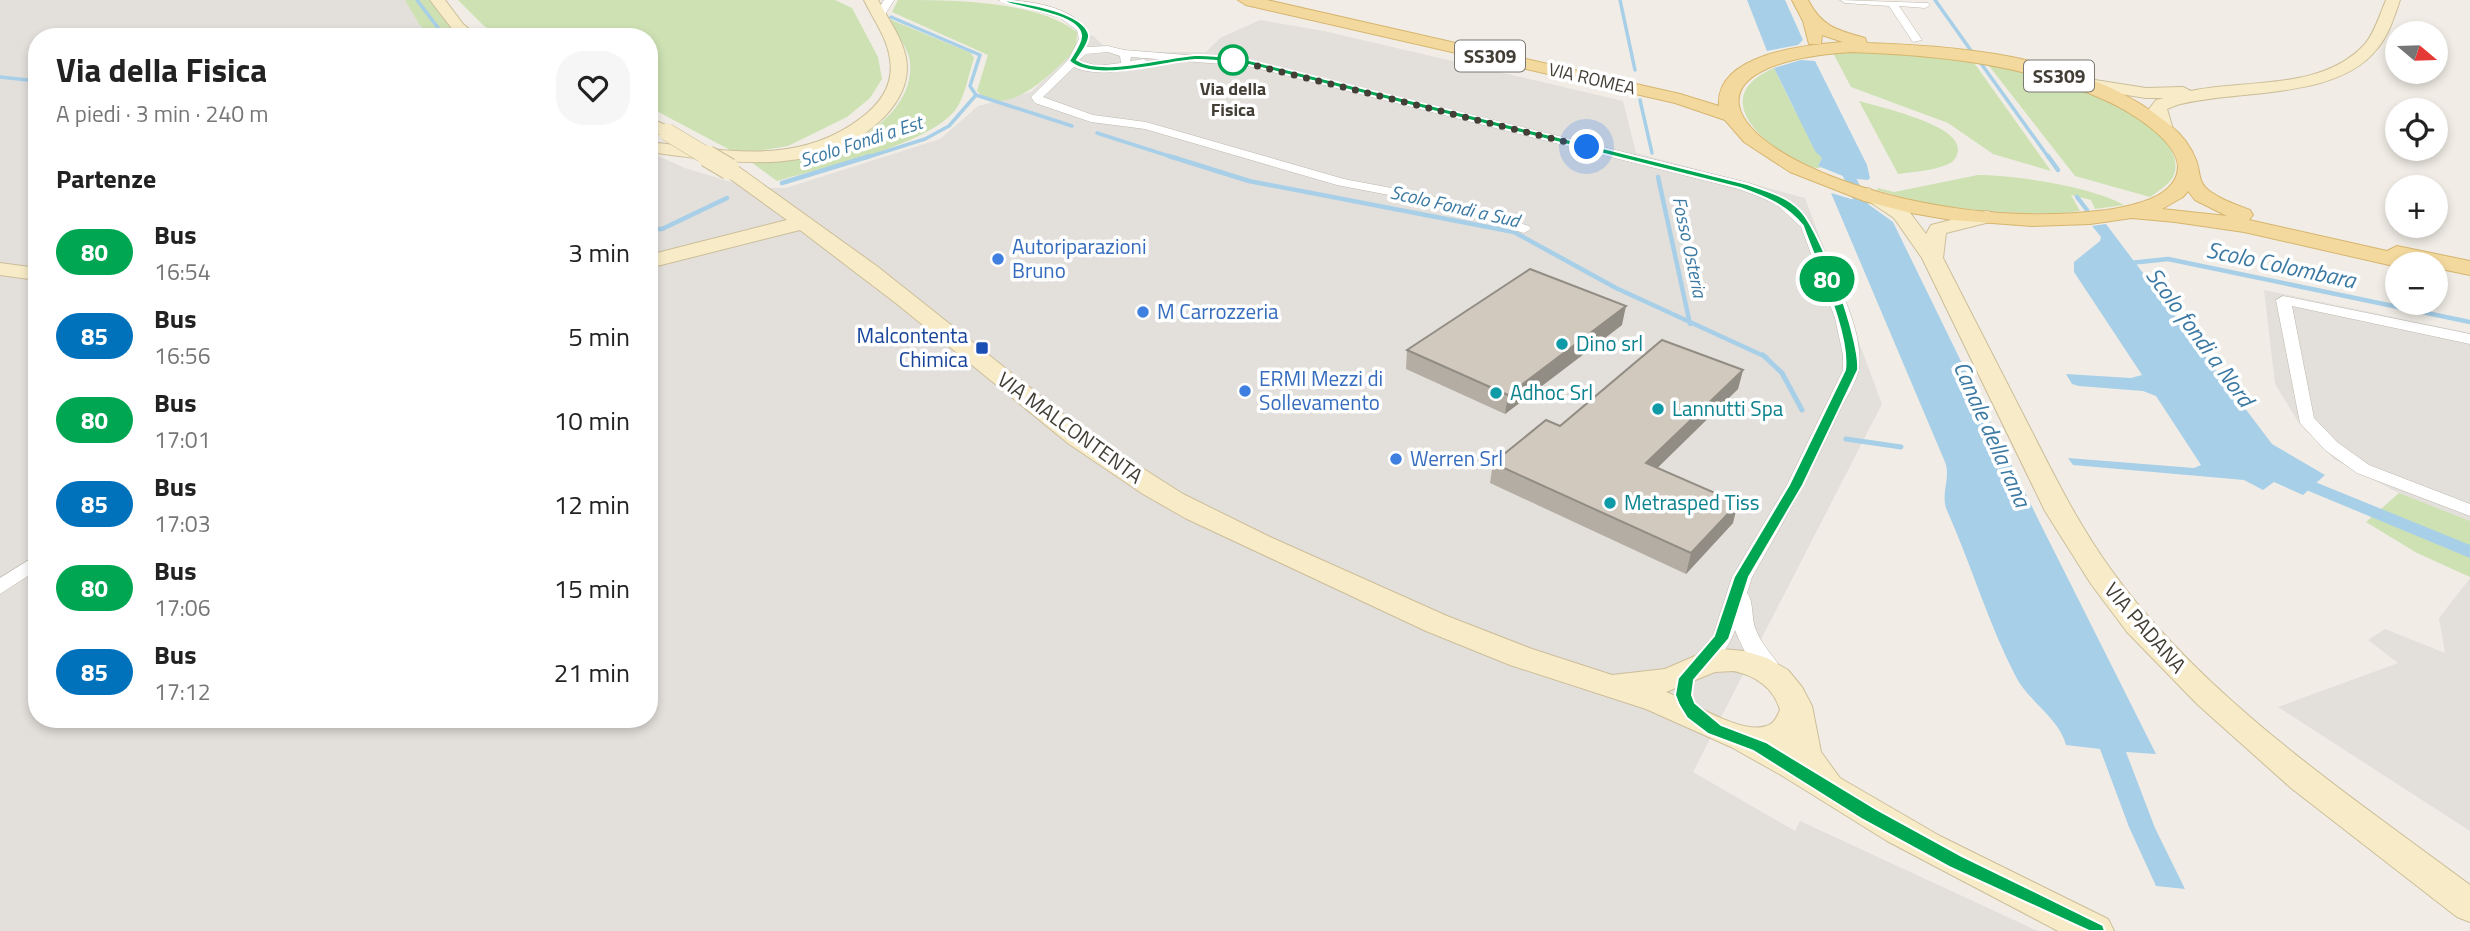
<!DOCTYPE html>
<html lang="it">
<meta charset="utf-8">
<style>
:root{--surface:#fff;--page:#f6f6f6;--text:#222;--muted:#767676}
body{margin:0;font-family:"Titillium Web",sans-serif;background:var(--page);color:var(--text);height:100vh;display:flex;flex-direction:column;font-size:26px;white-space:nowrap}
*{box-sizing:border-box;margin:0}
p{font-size:23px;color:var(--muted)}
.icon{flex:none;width:38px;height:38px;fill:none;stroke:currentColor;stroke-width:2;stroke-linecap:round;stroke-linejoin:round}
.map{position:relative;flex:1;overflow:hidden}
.sheet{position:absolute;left:28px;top:28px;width:630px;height:700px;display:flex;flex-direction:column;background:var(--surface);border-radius:28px;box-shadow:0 4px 10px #0003}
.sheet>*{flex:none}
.badge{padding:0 14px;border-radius:23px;font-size:24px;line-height:46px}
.needle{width:46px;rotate:109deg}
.controls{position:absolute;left:2385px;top:21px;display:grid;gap:14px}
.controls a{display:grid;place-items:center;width:63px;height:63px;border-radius:50%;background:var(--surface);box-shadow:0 4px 10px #0003;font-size:35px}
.you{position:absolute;width:35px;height:35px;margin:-18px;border:5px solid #fff;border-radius:50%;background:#1a73e8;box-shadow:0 0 0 10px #1a73e833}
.map>.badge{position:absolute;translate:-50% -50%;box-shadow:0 0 0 4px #fff}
h2{padding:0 28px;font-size:26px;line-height:63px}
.round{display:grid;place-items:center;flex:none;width:74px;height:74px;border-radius:28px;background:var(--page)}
.summary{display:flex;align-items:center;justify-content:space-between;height:119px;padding:0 28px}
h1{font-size:33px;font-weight:700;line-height:52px}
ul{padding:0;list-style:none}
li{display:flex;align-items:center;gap:21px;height:84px;padding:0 28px}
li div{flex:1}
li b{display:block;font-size:26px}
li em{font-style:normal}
li .badge{min-width:77px;font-weight:700;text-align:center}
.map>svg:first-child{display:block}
</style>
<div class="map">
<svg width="2470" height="931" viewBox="0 0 2470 931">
<rect width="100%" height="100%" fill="#f1ede6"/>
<g fill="#e3dfdb">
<polygon points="0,0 405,0 419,24 431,37 37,37 37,719 649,719 649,152 685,168 751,188 786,188 940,139 978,106 1031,92 1092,35 1103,45 1135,52 1206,52 1220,38 1260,20 1324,31 1623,101 1636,153 1805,198 1882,404 1693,772 1795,831 1800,821 2038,931 0,931"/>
<polygon points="2264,290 2470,333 2470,521 2399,493 2335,460 2299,423 2275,384"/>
<polygon points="2470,578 2470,831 2278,707 2398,663 2368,640 2385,629 2445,653 2439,618"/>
</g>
<g fill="#cde1b3">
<polygon points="405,0 430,0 458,37 431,37 419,24"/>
<polygon points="458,0 835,0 852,8 878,57 882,79 870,98 847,117 788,146 751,152 732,151 649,107 649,37 500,37 483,25"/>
<path d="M898,0C953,0 1034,0 1077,32L1076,50C1054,70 1008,122 977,91L988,55L892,12Z"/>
<path d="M889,19L971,53L974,58C969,73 965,97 956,109C928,146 824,167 777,181L751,162C770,162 790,161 809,157C852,149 915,113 910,62C909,49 895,32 889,19Z"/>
<polygon points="1864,51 1972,60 2051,171 1993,154 1948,123 1851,87 1833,53"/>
<path d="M1986,62C2039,71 2144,101 2171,150C2176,159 2178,171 2171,180C2165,187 2157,192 2150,197L2075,176Z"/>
<path d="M1774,68L1793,107L1822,158L1818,166L1821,168C1809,169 1796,159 1786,154C1747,131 1718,92 1774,68Z"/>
<path d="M1859,101C1879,107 1958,124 1958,149C1958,157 1953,163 1946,165C1931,171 1913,172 1898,174Z"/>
<path d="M1978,175C2015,175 2093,187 2124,205L2095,209L2091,200L2071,195L2080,211L2054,214L1984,211L1923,203L1877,190L1878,188L1894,192Z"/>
<polygon points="2399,493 2470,521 2470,577 2417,553 2366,522"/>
</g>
<g fill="#a8cfe8">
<polygon points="1747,0 1785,0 1803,40 1798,45 1767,51"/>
<polygon points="1801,60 1815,61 1867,165 1870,178 1868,180 1848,178 1818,166 1822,158 1815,151 1774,68"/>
<path d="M1831,193L1868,204L1893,222L2040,523L2156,754L2126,752L2155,828L2185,889L2156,886L2129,827L2100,749L2066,745C2059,718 2029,702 2016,677C1988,623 1971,564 1946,508C1941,491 1951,478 1945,462Z"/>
<polygon points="2106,224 2272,444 2325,475 2303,495 2274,482 2263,490 2244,480 2073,465 2068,458 2194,468 2201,465 2156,396 2143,391 2079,386 2072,384 2066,374 2131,378 2142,375 2074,272 2074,262 2100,241 2101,237 2092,226"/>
</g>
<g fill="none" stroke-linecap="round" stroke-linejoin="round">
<g stroke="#a8cfe8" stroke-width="3.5">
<polyline points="417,0 445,37"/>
<polyline points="1620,0 1635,70"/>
<polyline points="1935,0 1972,52"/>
<polyline points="891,17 980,55 970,86 976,95 1072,126"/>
<polyline points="1980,62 2049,158"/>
<polyline points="0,77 37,81"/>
<polyline points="1640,100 1652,153"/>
<polyline points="1097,133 1175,158"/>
<polyline points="865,158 925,139 949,126 976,95"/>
</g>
<g stroke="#a8cfe8" stroke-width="4.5">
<polyline points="1169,156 1249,181 1514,232 1616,288 1766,357"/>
<polyline points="2048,156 2058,170"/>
<polyline points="1658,177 1690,324"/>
<polyline points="782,183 870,156"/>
<polyline points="2077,197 2087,210"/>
<polyline points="649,229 662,229 727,198"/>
<polyline points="2130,263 2168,259 2470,322"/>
</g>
<g stroke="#a8cfe8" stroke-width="5">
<polyline points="1763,355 1782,373 1802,410"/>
<polyline points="1846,439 1901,447"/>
</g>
<g fill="#a8cfe8" fill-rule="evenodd">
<polygon points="1841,154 1847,158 1878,225 1876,228 1871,229 1864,225 1835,158"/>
<polygon points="2293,473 2470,545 2470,558 2287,482 2284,478"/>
</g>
<g stroke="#beb8ad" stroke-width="1">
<g id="street">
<polygon points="884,0 894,0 883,18 875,18 874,16"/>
<path d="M999,0C1028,0 1077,6 1090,36L1086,47L1108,46L1124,50L1249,60L1749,183C1804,202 1810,214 1830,265C1843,295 1863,335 1859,368C1857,382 1845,399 1839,412C1813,469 1783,523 1752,577L1747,593C1754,601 1751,619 1756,630C1762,646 1775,657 1783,672L1780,677C1758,684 1742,647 1735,630C1730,647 1708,677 1689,671L1686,666L1713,636L1732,577L1787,485L1843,370V355L1835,318L1801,227L1775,203L1739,189L1249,66L1131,57L1130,61L1144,59L1149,62C1133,73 1091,76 1074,67L1043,97L1093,115L1146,122L1344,179L1428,195L1529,226L1531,229L1524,233L1420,201L1337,185L1145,129L1091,122L1035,103L1031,97L1068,60L1079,39L1077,30L1060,18ZM1108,52L1120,56L1121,63L1097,66L1079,60L1086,54Z"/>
<polygon points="1840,0 1928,3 1930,5 1925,8 1899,6 1922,40 1913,42 1889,6 1845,3"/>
<polygon points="2283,296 2470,334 2470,344 2292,306 2314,418 2337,442 2369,465 2470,504 2470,516 2357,473 2325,450 2300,423 2276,300"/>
<polygon points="37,555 37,570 0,594 0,578"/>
</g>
</g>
<g stroke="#ccbe9a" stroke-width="2">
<g id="secondary">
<polygon points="430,0 445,0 463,24 479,37 461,37 453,30"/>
<path d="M864,0H878C888,19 902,37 906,58C910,81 900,100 885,116C823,180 728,162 649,152V142C724,150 797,167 861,118C881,103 894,84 890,59C887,37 873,19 864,0Z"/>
<path d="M2386,0H2400C2394,17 2389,35 2377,49C2336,101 2236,89 2177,105L2167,109L2172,126L2169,130H2157L2149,109L2156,100L2164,98H2146L2076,87L2068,82L2076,77L2146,88L2183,87L2191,91C2247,79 2322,91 2365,44C2375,32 2380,14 2386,0Z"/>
<polygon points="649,118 673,128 676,132 667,137 649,130"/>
<path d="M729,163L736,165L878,267L1087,433L1183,494L1270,537L1447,616L1532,649L1612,675L1665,669L1695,656L1722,649L1744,651L1767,658L1788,670L1802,687L1812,706L1821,752L1840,778L1940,836L2108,919L2114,931H2058L1887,841L1781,775L1731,747L1646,709L1510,665L1426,631L1185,518L1143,494L1069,444L897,304L800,230L649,268V255L787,220L722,173L720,169ZM1733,671C1755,675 1774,688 1780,710C1777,717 1774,724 1766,726C1741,735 1690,701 1666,692L1715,672Z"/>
<path d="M1868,188L1908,210L1926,234L1931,225L1987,211L1994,213L1997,217L1994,221L1946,233L1943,258C1972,315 2001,371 2030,428C2055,477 2079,526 2112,571C2204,698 2345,792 2470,885V922L2457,917L2291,788L2197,704L2127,632L2091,584L2045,511L1922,258L1894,218L1858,194Z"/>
<polygon points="0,263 37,268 37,280 0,275"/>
</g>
</g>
<g stroke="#d6b56f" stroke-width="2">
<path id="primary" d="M1238,0H1267L1680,94L1719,106C1715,53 1807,45 1843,42L1822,35L1821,44H1809L1803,21L1792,0H1808C1822,27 1837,30 1865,38L1867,43C1969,46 2090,58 2171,126C2182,135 2191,147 2196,160C2201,172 2197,183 2211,192C2222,200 2237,205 2250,210L2253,215L2249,220L2387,251L2397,246L2470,261V275L2436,268V264H2398V267L2244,232L2175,222L2132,218L2090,224L2032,226L1952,220L1911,213L1864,201L1790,172L1744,142L1725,120L1675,103L1246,5ZM1850,52C1939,55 2026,64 2107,101C2129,111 2178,140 2178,167C2177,198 2131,206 2107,210C2020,221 1924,210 1841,180C1714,133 1692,63 1850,52ZM2188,191L2195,200L2227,216L2162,209L2183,197Z"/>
</g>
<use href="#street" fill="#fff" fill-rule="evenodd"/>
<use href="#secondary" fill="#f8ecc8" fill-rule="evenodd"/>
<use href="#primary" fill="#f3d99d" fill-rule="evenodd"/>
<g stroke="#ccbe9a" stroke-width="18" stroke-linecap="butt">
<polyline id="secondary-bridge-far1" points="667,132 710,158"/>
</g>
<g stroke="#ccbe9a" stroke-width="23" stroke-linecap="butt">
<polyline id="secondary-bridge" points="707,156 729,169"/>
</g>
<use href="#secondary-bridge-far1" stroke="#f8ecc8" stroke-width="17"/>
<use href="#secondary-bridge" stroke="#f8ecc8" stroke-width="21"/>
</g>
<g fill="#b4ada3">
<polygon points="1622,325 1505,414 1406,369 1407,350"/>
<polygon points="1743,370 1738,389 1657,468 1733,523 1686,574 1490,483 1493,463"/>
</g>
<g fill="#928d84">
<polygon points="1626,306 1622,325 1505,414 1508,395"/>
<polygon points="1743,370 1738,389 1642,483 1646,463"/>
<polygon points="1738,503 1733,523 1686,574 1691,553"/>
</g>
<g fill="#d1c9bd" stroke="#928d84" stroke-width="2">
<polygon points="1530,269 1626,306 1508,395 1407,350"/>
<polygon points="1662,340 1743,370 1646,463 1738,503 1691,553 1493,463 1546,420 1560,426"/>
</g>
<path fill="#00a651" stroke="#fff" stroke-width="2" d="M1000,0H1004C1025,3 1084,12 1089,35C1090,43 1081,53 1077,60C1102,76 1165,57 1195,55C1212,54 1231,58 1249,60L1747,184C1765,190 1787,196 1800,210C1821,231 1861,341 1858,370L1803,485L1749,577L1729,639L1694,680L1692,695L1695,703L1721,725L1766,742L1876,809L1962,856L2103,925L2105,931H2089L1949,867L1863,820L1753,751L1708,734L1687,718L1679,705L1675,695L1678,678L1714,636L1734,577L1789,485L1845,370C1850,333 1816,263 1803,226C1786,205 1765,197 1740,188L1249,65C1231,63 1212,59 1195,60C1162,62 1094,84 1069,61C1073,54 1082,43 1081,35C1078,13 1017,9 1000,0Z"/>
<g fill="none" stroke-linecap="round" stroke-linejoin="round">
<polyline stroke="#433e36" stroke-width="7" stroke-dasharray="0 12.6" points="1233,60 1587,147"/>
</g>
<circle fill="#fff" stroke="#00a651" stroke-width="3.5" cx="1233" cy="60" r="14"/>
<g fill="#3f7fe0" stroke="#fff" stroke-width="2.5">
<circle cx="998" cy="259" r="7"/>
<circle cx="1143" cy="312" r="7"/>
<circle cx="1245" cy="391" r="7"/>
<circle cx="1396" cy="459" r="7"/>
</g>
<g fill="#0f9aa8" stroke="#fff" stroke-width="2.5">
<circle cx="1562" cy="344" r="7"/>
<circle cx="1496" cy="393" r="7"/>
<circle cx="1658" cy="409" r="7"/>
<circle cx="1610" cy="503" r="7"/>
</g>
<rect fill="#1a4fb4" stroke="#fff" stroke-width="2.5" x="975" y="341" width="14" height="14" rx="3.5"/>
<g text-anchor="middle" stroke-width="7" stroke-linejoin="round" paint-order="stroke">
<g font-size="18" fill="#433e36" stroke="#fff">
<text transform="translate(1592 79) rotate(13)" y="6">VIA ROMEA</text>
</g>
<g font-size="18" font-weight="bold" fill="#433e36" stroke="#fff">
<text x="1233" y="95">Via della<tspan x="1233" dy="21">Fisica</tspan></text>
</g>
<g fill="#fff" stroke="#7b7872" stroke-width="2">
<rect x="1455" y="40.5" width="70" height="31" rx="5"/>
<rect x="2024" y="60.5" width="70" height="31" rx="5"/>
</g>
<g font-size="19" font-weight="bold" fill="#433e36">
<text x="1490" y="63">SS309</text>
<text x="2059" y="83">SS309</text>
</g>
<g font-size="19" font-style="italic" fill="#3b79a3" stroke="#fff">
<text transform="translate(861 141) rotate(-18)" y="7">Scolo Fondi a Est</text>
<text transform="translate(1455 206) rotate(13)" y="7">Scolo Fondi a Sud</text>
<text transform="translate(1690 247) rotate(78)" y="7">Fosso Osteria</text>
</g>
<g font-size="21" fill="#366cbe" stroke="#fff" text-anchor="start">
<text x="1012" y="254">Autoriparazioni<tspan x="1012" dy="24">Bruno</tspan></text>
<text x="1157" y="319">M Carrozzeria</text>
<text x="1259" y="386">ERMI Mezzi di<tspan x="1259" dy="24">Sollevamento</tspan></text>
<text x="1410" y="466">Werren Srl</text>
</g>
<g font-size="21" fill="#164399" stroke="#fff" text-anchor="end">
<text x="968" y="343">Malcontenta<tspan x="968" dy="24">Chimica</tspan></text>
</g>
<g font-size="21" fill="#0d838f" stroke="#fff" text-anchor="start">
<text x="1576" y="351">Dino srl</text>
<text x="1510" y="400">Adhoc Srl</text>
<text x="1672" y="416">Lannutti Spa</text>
<text x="1624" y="510">Metrasped Tiss</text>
</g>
<g font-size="21" fill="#433e36" stroke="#fff">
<text transform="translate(1070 428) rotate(36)" y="7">VIA MALCONTENTA</text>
<text transform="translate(2145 628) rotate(49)" y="7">VIA PADANA</text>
</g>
<g font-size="23" font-style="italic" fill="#3b79a3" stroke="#fff">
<text transform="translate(2281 265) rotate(12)" y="8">Scolo Colombara</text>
<text transform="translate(2200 337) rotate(54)" y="8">Scolo fondi a Nord</text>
<text transform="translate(1992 434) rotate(66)" y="8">Canale della rana</text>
</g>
</g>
</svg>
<div class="controls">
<a><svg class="needle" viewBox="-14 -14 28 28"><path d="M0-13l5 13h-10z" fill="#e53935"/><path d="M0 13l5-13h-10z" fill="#767676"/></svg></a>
<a><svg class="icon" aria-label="locate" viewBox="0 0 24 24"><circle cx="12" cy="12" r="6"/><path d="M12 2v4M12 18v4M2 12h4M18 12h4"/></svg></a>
<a>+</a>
<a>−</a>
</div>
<div class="you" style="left:1587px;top:147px"></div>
<b class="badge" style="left:1827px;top:279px;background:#00a651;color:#fff">80</b>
<section class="sheet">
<div class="summary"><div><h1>Via della Fisica</h1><p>A piedi · 3 min · 240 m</p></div><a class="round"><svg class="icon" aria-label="heart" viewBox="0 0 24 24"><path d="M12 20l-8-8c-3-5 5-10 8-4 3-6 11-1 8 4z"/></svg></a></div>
<h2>Partenze</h2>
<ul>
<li><span class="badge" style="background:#00a651;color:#fff">80</span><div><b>Bus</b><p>16:54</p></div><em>3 min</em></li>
<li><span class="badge" style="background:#0072bc;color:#fff">85</span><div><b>Bus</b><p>16:56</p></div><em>5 min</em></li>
<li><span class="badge" style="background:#00a651;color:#fff">80</span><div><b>Bus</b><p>17:01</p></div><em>10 min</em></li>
<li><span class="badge" style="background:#0072bc;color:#fff">85</span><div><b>Bus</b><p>17:03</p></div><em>12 min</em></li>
<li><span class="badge" style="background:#00a651;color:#fff">80</span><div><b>Bus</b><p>17:06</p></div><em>15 min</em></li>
<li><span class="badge" style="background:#0072bc;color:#fff">85</span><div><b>Bus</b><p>17:12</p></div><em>21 min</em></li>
</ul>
</section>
</div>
